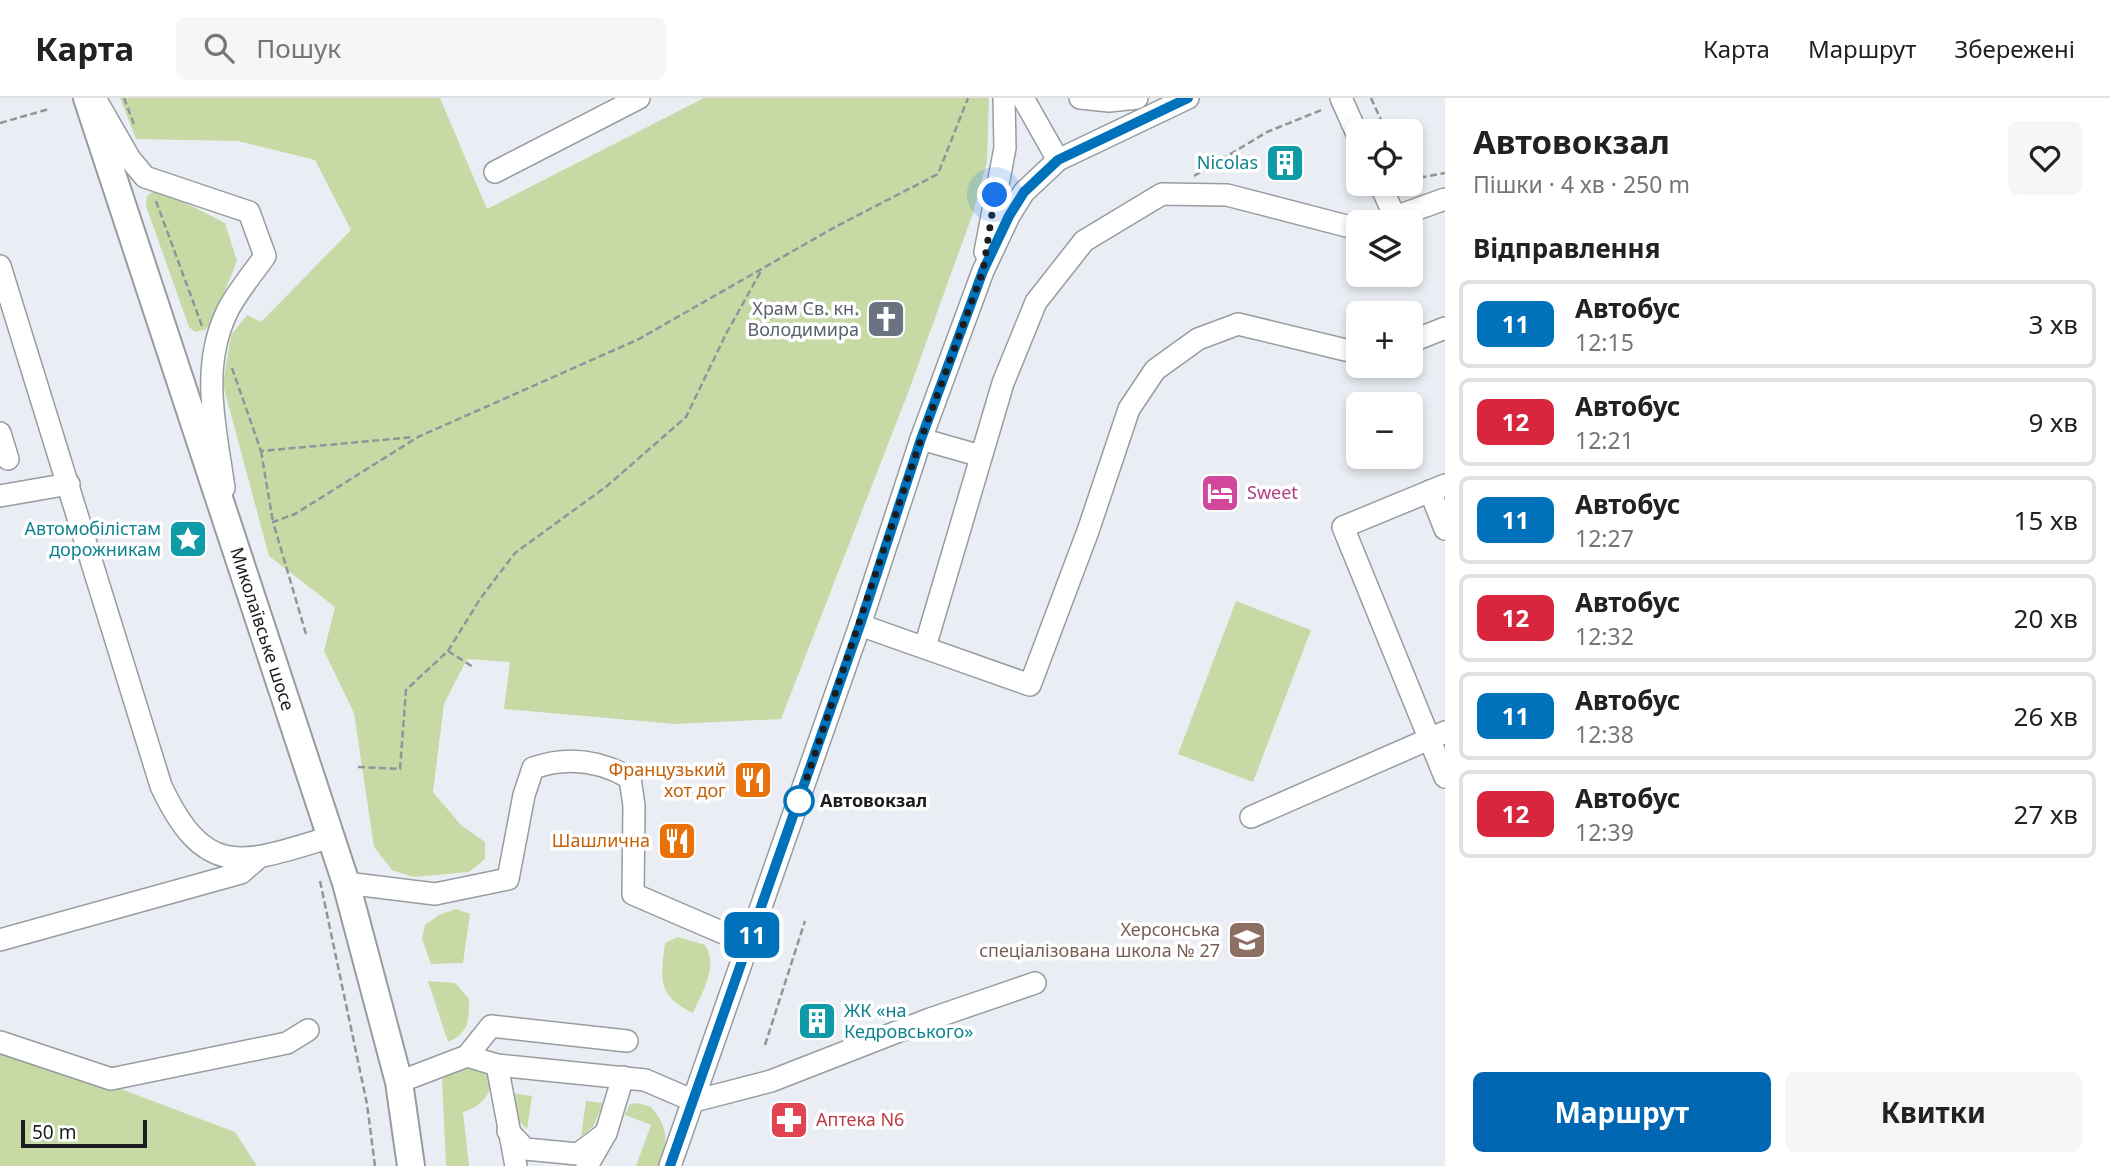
<!DOCTYPE html>
<html lang="uk">
<meta charset="utf-8">
<style>
:root{--surface:#fff;--page:#f6f6f6;--text:#222;--muted:#767676;--line:#e0e0e0;--accent:#0167b3}
body{margin:0;font-family:"Noto Sans",sans-serif;background:var(--page);color:var(--text);height:100vh;display:flex;flex-direction:column;font-size:26px;white-space:nowrap}
*{box-sizing:border-box;margin:0}
p{font-size:23px;color:var(--muted)}
.icon{flex:none;width:38px;height:38px;fill:none;stroke:currentColor;stroke-width:2;stroke-linecap:round;stroke-linejoin:round}
.map{position:relative;flex:1;overflow:hidden}
.drawer{display:flex;flex-direction:column;background:var(--surface);width:665px}
.drawer>*{flex:none}
.badge{padding:0 14px;border-radius:10px;font-size:24px;line-height:46px}
.buttons{position:absolute;left:1346px;top:21px;display:grid;gap:14px}
.buttons a{display:grid;place-items:center;width:77px;height:77px;border-radius:10px;background:var(--surface);box-shadow:0 4px 10px #0003;font-size:35px}
.scale{position:absolute;left:21px;bottom:18px;width:126px;box-sizing:border-box;padding-left:7px;border:4px solid #1b1d1f;border-top:0;font-size:19px;line-height:24px;white-space:nowrap;color:#1b1d1f;-webkit-text-stroke:5px #fff;paint-order:stroke}
.you{position:absolute;width:35px;height:35px;margin:-18px;border:5px solid #fff;border-radius:50%;background:#1a73e8;box-shadow:0 0 0 10px #1a73e833}
.map>.badge{position:absolute;translate:-50% -50%;box-shadow:0 0 0 4px #fff}
h2{padding:0 28px;font-size:26px;line-height:63px}
.round{display:grid;place-items:center;flex:none;width:74px;height:74px;border-radius:10px;background:var(--page)}
.overview{display:flex;align-items:center;justify-content:space-between;height:119px;padding:0 28px}
h1{font-size:33px;font-weight:700;line-height:52px}
.button{display:flex;gap:14px;margin-top:auto;padding:14px 28px}
.button a{flex:1;height:80px;border-radius:10px;background:var(--accent);color:#fff;font-size:28px;font-weight:700;line-height:80px;text-align:center}
.button a+a{background:var(--page);color:var(--text)}
ul{padding:0;list-style:none}
li{display:flex;align-items:center;gap:21px;height:88px;margin:0 14px 10px;padding:0 14px;border:4px solid var(--line);border-radius:10px}
li div{flex:1}
li b{display:block;font-size:26px}
li em{font-style:normal}
li .badge{min-width:77px;font-weight:700;text-align:center}
header{display:flex;align-items:center;gap:42px;box-sizing:border-box;height:98px;padding:0 35px;background:var(--surface);border-bottom:2px solid var(--line)}
header strong{font-size:33px}
nav{display:flex;gap:38px;margin-inline-start:auto;font-size:24px}
.search{width:490px;height:63px;background:var(--page);display:flex;align-items:center;gap:18px;box-sizing:border-box;padding:0 24px;border-radius:10px;color:var(--muted);font-size:26px}
main{display:flex;flex:1;min-height:0}
.map>svg:first-child{display:block}
</style>
<header>
<strong>Карта</strong>
<div class="search"><svg class="icon" aria-label="search" viewBox="0 0 24 24"><circle cx="10" cy="10" r="6"/><path d="M15 15l6 6"/></svg>Пошук</div>
<nav><a>Карта</a><a>Маршрут</a><a>Збережені</a></nav>
</header>
<main>
<div class="map">
<svg width="1445" height="1068" viewBox="0 0 1445 1068">
<rect width="100%" height="100%" fill="#eaeef4"/>
<g fill="#c7daa6">
<polygon points="120,0 440,0 487,111 704,0 989,0 987,63 973,115 908,295 781,621 675,626 504,611 510,564 467,561 444,606 433,694 461,727 485,744 485,761 469,774 413,779 392,772 374,749 354,615 324,553 335,509 269,458 223,287 231,237 247,217 261,224 351,132 315,62 238,43 136,41"/>
<polygon points="154,93 164,94 225,125 237,163 212,225 205,232 195,234 189,229 146,108 147,98"/>
<polygon points="1236,503 1311,532 1253,684 1178,656"/>
<polygon points="456,811 470,816 463,865 431,866 422,841 425,827 439,817"/>
<path d="M678,839L705,847C719,869 702,894 693,915C656,897 661,881 665,845Z"/>
<path d="M428,883L455,885L469,901C469,923 469,935 448,944Z"/>
<polygon points="0,950 110,987 235,1034 257,1068 0,1068"/>
<path d="M476,968C504,983 486,1008 463,1014L469,1068H446L442,982L453,970Z"/>
<polygon points="513,995 532,998 527,1031 518,1022"/>
<polygon points="586,1003 603,1005 593,1029 581,1038"/>
<path d="M638,1005L651,1009C669,1030 668,1043 659,1068H636L651,1027L625,1017L630,1006Z"/>
</g>
<g fill="none" stroke-linecap="round" stroke-linejoin="round">
<g stroke="#979ca0" stroke-width="24">
<g id="minor">
<polyline points="1023,0 1058,62"/>
<polyline points="1080,0 1109,3 1137,0"/>
<polyline points="1341,0 1358,38"/>
<path d="M96,2L130,61L145,79L249,114L265,158C252,177 235,196 226,216C200,272 216,332 224,390"/>
<polyline points="495,74 639,0"/>
<polyline points="1380,86 1395,119 1383,124"/>
<polyline points="1395,119 1445,101"/>
<polyline points="985,154 1005,50 1004,0"/>
<path d="M0,168L161,688C206,784 244,765 331,739"/>
<polyline points="1410,244 1445,230"/>
<polyline points="0,335 8,361"/>
<polyline points="921,341 981,358"/>
<polyline points="1445,387 1343,429 1445,679"/>
<polyline points="1430,393 1445,431"/>
<polyline points="0,398 69,386"/>
<polyline points="860,527 1030,587 1088,433 1129,311 1155,272 1198,241 1238,226 1358,255"/>
<polyline points="925,549 1003,285 1036,204 1084,143 1162,96 1227,97 1358,131"/>
<polyline points="1251,719 1445,634"/>
<path d="M346,785L435,796L508,781L524,697L533,670C567,658 599,662 630,680L634,708L633,796L749,846"/>
<polyline points="0,842 241,775 257,761"/>
<polyline points="0,944 111,981 287,945 308,932"/>
<polyline points="467,958 497,967 645,982 694,1003 771,983 930,921 1035,885"/>
<polyline points="497,967 516,1068"/>
<polyline points="399,984 467,958 491,928 627,943"/>
<polyline points="508,1033 525,1051 578,1056 606,1035"/>
<polyline points="587,1068 606,1035 623,979"/>
<polyline points="670,1068 860,527 921,341 983,173 1009,118 1024,94 1058,62 1188,0"/>
</g>
</g>
<g stroke="#979ca0" stroke-width="30">
<polyline id="major" points="87,0 346,785 399,984 411,1068"/>
</g>
<g stroke="#919599" stroke-width="2.5" stroke-dasharray="7 3.5" stroke-linecap="butt">
<polyline points="124,0 135,29"/>
<polyline points="1371,0 1386,33"/>
<polyline points="0,25 49,11"/>
<polyline points="1410,74 1424,79 1445,75"/>
<polyline points="1194,78 1267,34 1324,11"/>
<polyline points="156,103 202,228"/>
<polyline points="232,270 261,353 414,339"/>
<polyline points="261,353 273,424"/>
<polyline points="306,536 273,424 295,416 418,339 639,241 835,129 938,76 968,0"/>
<polyline points="448,553 473,569"/>
<polyline points="358,669 400,671 406,592 448,553 480,501 515,455 607,388 686,319 726,236 761,173"/>
<polyline points="320,783 367,1006 375,1068"/>
<polyline points="765,947 805,823"/>
</g>
<use href="#minor" stroke="#fff" stroke-width="21"/>
<use href="#major" stroke="#fff" stroke-width="26"/>
</g>
<g fill="none" stroke-linecap="round" stroke-linejoin="round">
<g stroke="#fff" stroke-width="16">
<polyline id="line" points="670,1068 860,527 921,341 983,173 1009,118 1024,94 1058,62 1188,0"/>
</g>
<use href="#line" stroke="#0072bc" stroke-width="10"/>
<polyline stroke="#1b1d1f" stroke-width="7" stroke-dasharray="0 12.6" points="799,703 921,341 983,173 995,97"/>
</g>
<defs>
<g id="building-square" transform="scale(2.0125)"><rect x="-9" y="-9" width="18" height="18" rx="4" fill="#0f9aa8" stroke="#fff"/><path d="M-4-6H4V6H1V3H-1V6H-4ZM-2.5-4.3h1.7v1.8h-1.7ZM.8-4.3h1.7v1.8H.8ZM-2.5-1h1.7V.8h-1.7ZM.8-1h1.7V.8H.8Z" fill="#fff"/></g>
<g id="church-square" transform="scale(2.0125)"><rect x="-9" y="-9" width="18" height="18" rx="4" fill="#6b7280" stroke="#fff"/><path d="M-1.2-6h2.4v3.5h3.3v2.4h-3.3V6h-2.4V-.1h-3.3v-2.4h3.3Z" fill="#fff"/></g>
<g id="hotel-square" transform="scale(2.0125)"><rect x="-9" y="-9" width="18" height="18" rx="4" fill="#d1479c" stroke="#fff"/><path d="M-6-4.5h1.5V1H6V5H4.5V3h-9V5H-6ZM-4 0a1.8 1.8 0 1 1 3.6 0ZM.5 0V-2.5h3Q6-2.5 6 0Z" fill="#fff"/></g>
<g id="sight-square" transform="scale(2.0125)"><rect x="-9" y="-9" width="18" height="18" rx="4" fill="#0f9aa8" stroke="#fff"/><path d="M0-6L1.8-2.2L6-1.7L2.9 1.2L3.7 5.4L0 3.3L-3.7 5.4L-2.9 1.2L-6-1.7L-1.8-2.2Z" fill="#fff"/></g>
<g id="restaurant-square" transform="scale(2.0125)"><rect x="-9" y="-9" width="18" height="18" rx="4" fill="#e8710a" stroke="#fff"/><path d="M-5-6h1v4h1v-4h1v4h1v-4h1v5L-1.5 .5V6h-2V.5L-5-1ZM5-6V6H3V1.5H1.5Q1.5-4 5-6Z" fill="#fff"/></g>
<g id="school-square" transform="scale(2.0125)"><rect x="-9" y="-9" width="18" height="18" rx="4" fill="#8d6e63" stroke="#fff"/><path d="M0-5L7-2L0 1L-7-2ZM-4 1L0 2.5L4 1V4Q0 6-4 4Z" fill="#fff"/></g>
<g id="pharmacy-square" transform="scale(2.0125)"><rect x="-9" y="-9" width="18" height="18" rx="4" fill="#e0444e" stroke="#fff"/><path d="M-2-6h4v4h4v4h-4v4h-4v-4h-4v-4h4Z" fill="#fff"/></g>
</defs>
<g fill-rule="evenodd">
<use href="#building-square" x="1285" y="65"/>
<use href="#church-square" x="886" y="221"/>
<use href="#hotel-square" x="1220" y="395"/>
<use href="#sight-square" x="188" y="441"/>
<use href="#restaurant-square" x="753" y="682"/>
<use href="#restaurant-square" x="677" y="743"/>
<use href="#school-square" x="1247" y="842"/>
<use href="#building-square" x="817" y="923"/>
<use href="#pharmacy-square" x="789" y="1022"/>
</g>
<circle fill="#fff" stroke="#0072bc" stroke-width="3.5" cx="799" cy="703" r="14"/>
<g text-anchor="middle" stroke-width="7" stroke-linejoin="round" paint-order="stroke">
<g font-size="18" fill="#0d838f" stroke="#fff" text-anchor="end">
<text x="1258" y="71">Nicolas</text>
<text x="161" y="437">Автомобілістам<tspan x="161" dy="21">дорожникам</tspan></text>
<text x="844" y="919" text-anchor="start">ЖК «на<tspan x="844" dy="21">Кедровського»</tspan></text>
</g>
<g font-size="18" fill="#5b616d" stroke="#fff" text-anchor="end">
<text x="859" y="217">Храм Св. кн.<tspan x="859" dy="21">Володимира</tspan></text>
</g>
<g font-size="18" fill="#b23c85" stroke="#fff" text-anchor="start">
<text x="1247" y="401">Sweet</text>
</g>
<g font-size="18" fill="#1b1d1f" stroke="#fff">
<text transform="translate(262 531) rotate(72)" y="6">Миколаївське шосе</text>
</g>
<g font-size="18" fill="#c56008" stroke="#fff" text-anchor="end">
<text x="726" y="678">Французький<tspan x="726" dy="21">хот дог</tspan></text>
<text x="650" y="749">Шашлична</text>
</g>
<g font-size="18" font-weight="bold" fill="#1b1d1f" stroke="#fff" text-anchor="start">
<text x="820" y="709">Автовокзал</text>
</g>
<g font-size="18" fill="#785e54" stroke="#fff" text-anchor="end">
<text x="1220" y="838">Херсонська<tspan x="1220" dy="21">спеціалізована школа № 27</tspan></text>
</g>
<g font-size="18" fill="#be3a42" stroke="#fff" text-anchor="start">
<text x="816" y="1028">Аптека N6</text>
</g>
</g>
</svg>
<div class="buttons">
<a><svg class="icon" aria-label="locate" viewBox="0 0 24 24"><circle cx="12" cy="12" r="6"/><path d="M12 2v4M12 18v4M2 12h4M18 12h4"/></svg></a>
<a><svg class="icon" aria-label="layers" viewBox="0 0 24 24"><path d="M12 4l9 5-9 5-9-5zM3 14l9 5 9-5"/></svg></a>
<a>+</a>
<a>−</a>
</div>
<div class="scale">50 m</div>
<div class="you" style="left:995px;top:97px"></div>
<b class="badge" style="left:752px;top:837px;background:#0072bc;color:#fff">11</b>
</div>
<section class="drawer">
<div class="overview"><div><h1>Автовокзал</h1><p>Пішки · 4 хв · 250 m</p></div><a class="round"><svg class="icon" aria-label="heart" viewBox="0 0 24 24"><path d="M12 20l-8-8c-3-5 5-10 8-4 3-6 11-1 8 4z"/></svg></a></div>
<h2>Відправлення</h2>
<ul>
<li><span class="badge" style="background:#0072bc;color:#fff">11</span><div><b>Автобус</b><p>12:15</p></div><em>3 хв</em></li>
<li><span class="badge" style="background:#d7263d;color:#fff">12</span><div><b>Автобус</b><p>12:21</p></div><em>9 хв</em></li>
<li><span class="badge" style="background:#0072bc;color:#fff">11</span><div><b>Автобус</b><p>12:27</p></div><em>15 хв</em></li>
<li><span class="badge" style="background:#d7263d;color:#fff">12</span><div><b>Автобус</b><p>12:32</p></div><em>20 хв</em></li>
<li><span class="badge" style="background:#0072bc;color:#fff">11</span><div><b>Автобус</b><p>12:38</p></div><em>26 хв</em></li>
<li><span class="badge" style="background:#d7263d;color:#fff">12</span><div><b>Автобус</b><p>12:39</p></div><em>27 хв</em></li>
</ul>
<div class="button"><a>Маршрут</a><a>Квитки</a></div>
</section>
</main>
